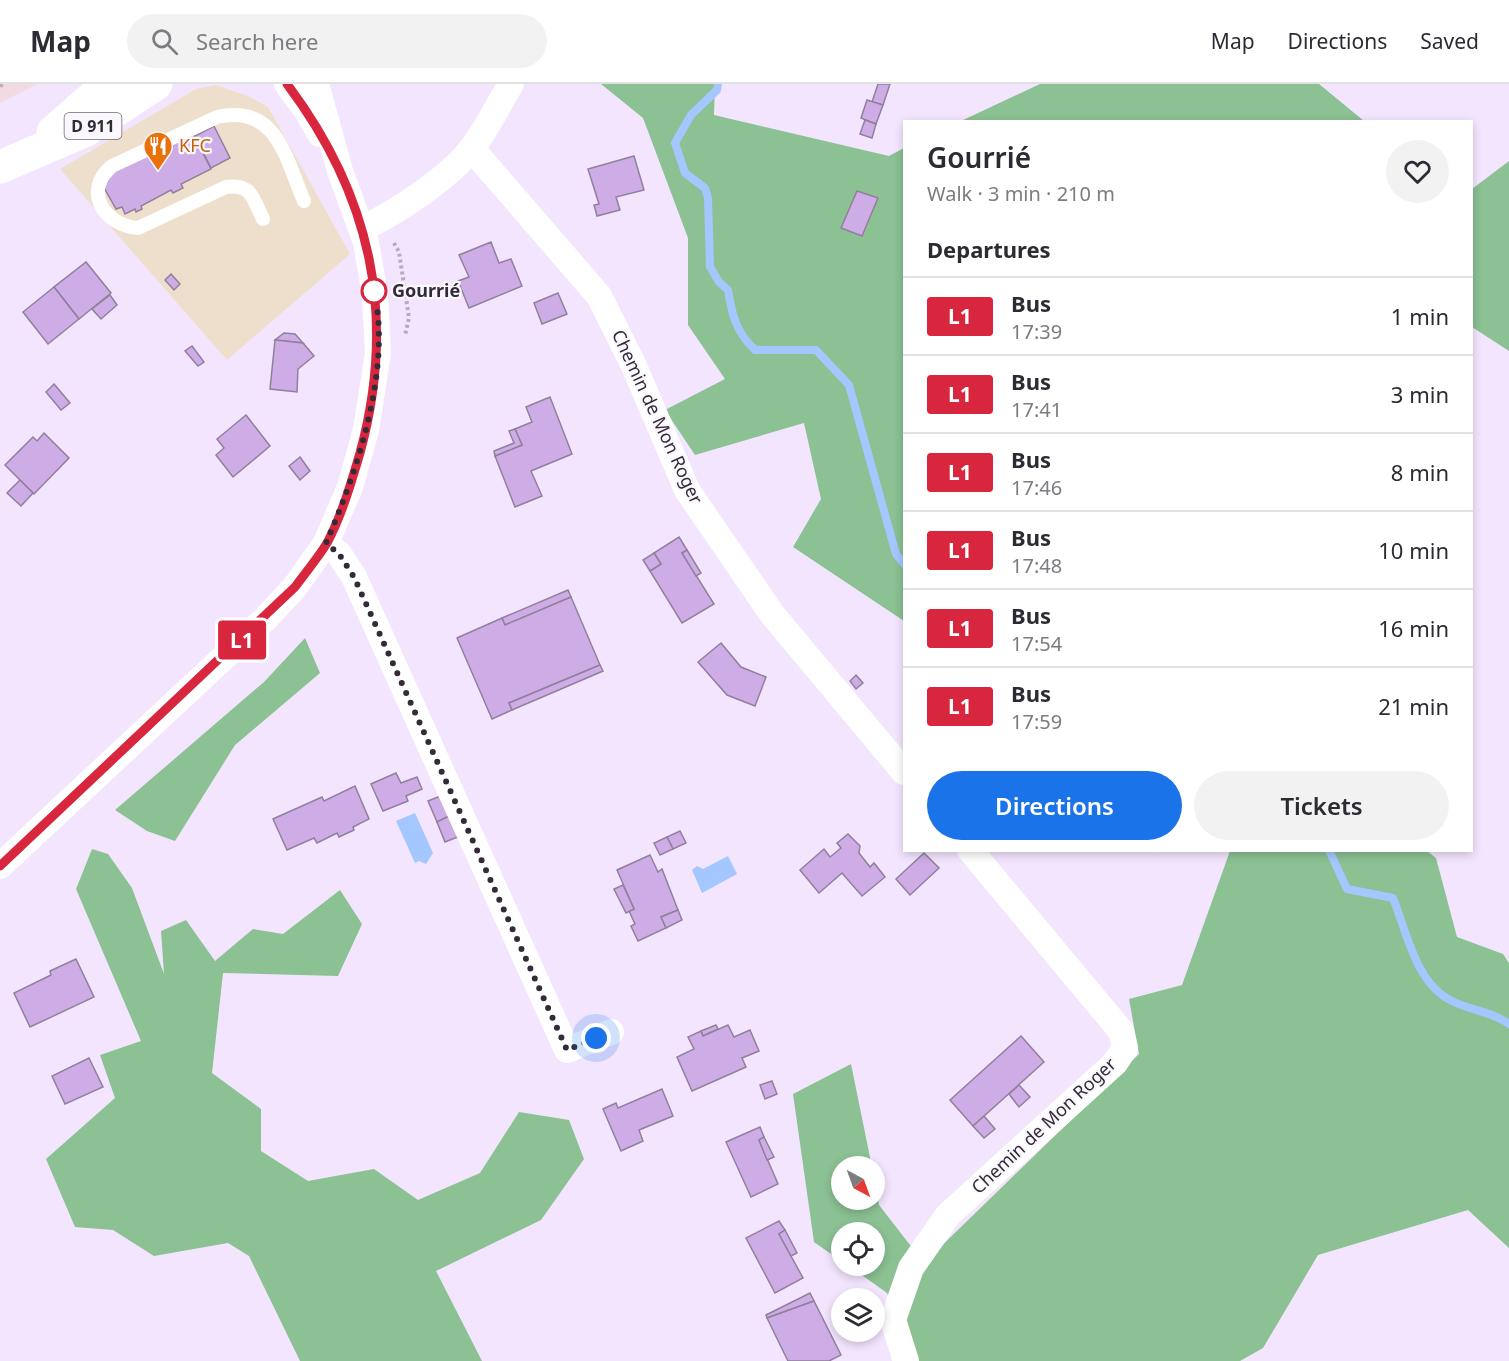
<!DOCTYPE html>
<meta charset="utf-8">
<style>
:root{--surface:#fff;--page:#f2f2f3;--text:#2b2b33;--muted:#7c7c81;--line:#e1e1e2;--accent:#1a73e8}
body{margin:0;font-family:"Noto Sans",sans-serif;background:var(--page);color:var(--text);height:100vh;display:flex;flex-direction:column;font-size:22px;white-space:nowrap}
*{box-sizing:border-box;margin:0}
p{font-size:20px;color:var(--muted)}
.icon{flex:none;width:33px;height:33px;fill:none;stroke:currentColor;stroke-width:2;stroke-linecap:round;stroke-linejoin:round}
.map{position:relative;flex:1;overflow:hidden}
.details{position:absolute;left:903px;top:36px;width:570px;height:732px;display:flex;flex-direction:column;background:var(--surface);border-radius:0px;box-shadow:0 3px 9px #0003}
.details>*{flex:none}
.badge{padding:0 12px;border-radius:4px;font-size:21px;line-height:39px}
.needle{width:39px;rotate:139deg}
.fabs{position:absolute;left:831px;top:1072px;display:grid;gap:12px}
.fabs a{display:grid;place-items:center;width:54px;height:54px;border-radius:50%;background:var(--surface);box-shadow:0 3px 9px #0003;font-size:30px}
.you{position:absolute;width:30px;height:30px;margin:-15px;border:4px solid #fff;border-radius:50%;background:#1a73e8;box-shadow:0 0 0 9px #1a73e833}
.map>.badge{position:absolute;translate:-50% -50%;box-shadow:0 0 0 3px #fff}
h2{padding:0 24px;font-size:22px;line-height:54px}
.round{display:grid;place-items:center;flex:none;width:63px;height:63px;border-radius:32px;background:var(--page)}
.summary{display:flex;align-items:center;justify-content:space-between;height:102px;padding:0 24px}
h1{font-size:28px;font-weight:600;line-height:45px}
.action{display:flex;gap:12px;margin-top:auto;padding:12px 24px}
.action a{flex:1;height:69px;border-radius:36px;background:var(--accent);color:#fff;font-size:24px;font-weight:600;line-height:69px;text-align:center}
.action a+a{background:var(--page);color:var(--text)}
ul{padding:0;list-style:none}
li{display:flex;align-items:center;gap:18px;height:78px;padding:0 24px;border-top:2px solid var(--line)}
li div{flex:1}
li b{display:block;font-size:22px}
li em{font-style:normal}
li .badge{min-width:66px;font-weight:700;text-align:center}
header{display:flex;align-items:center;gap:36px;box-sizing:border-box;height:84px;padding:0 30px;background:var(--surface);border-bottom:2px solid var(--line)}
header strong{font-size:28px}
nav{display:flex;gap:33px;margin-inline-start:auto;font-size:21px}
.search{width:420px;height:54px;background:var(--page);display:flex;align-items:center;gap:15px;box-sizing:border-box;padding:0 21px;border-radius:33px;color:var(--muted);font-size:22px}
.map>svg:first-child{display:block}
</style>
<header>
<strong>Map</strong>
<div class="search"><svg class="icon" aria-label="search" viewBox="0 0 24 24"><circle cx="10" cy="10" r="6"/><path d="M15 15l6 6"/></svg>Search here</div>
<nav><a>Map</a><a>Directions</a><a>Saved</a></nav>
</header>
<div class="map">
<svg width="1509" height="1277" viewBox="0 0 1509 1277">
<rect width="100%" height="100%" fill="#f3e5fe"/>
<polygon fill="#eedfcc" points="216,1 248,12 268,23 350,170 227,276 60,85 196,5"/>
<polygon fill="#f2dae3" points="0,0 37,0 0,19"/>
<g fill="#8bc193">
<polygon points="601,0 715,0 714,31 889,72 904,64 904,537 793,463 821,415 804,339 695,371 665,326 725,295 688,241 688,154 643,34"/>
<polygon points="1040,0 1319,0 1364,37 961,37"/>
<polygon points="1509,77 1509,267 1472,243 1472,105"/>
<polygon points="305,554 320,589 235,661 175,757 147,747 115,726 264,598"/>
<polygon points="92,765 108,770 132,804 164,890 161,847 186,836 215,877 253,845 283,850 340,806 362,840 338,892 223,889 212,989 261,1025 261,1067 308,1097 374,1085 418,1116 480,1089 519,1028 569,1036 584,1075 541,1136 436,1187 482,1277 300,1277 249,1172 228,1159 154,1172 113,1146 75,1143 46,1075 115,1014 100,971 141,957 76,805"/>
<polygon points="1230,767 1427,767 1436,774 1457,853 1503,870 1509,879 1509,1164 1468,1126 1318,1171 1263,1264 1240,1277 918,1277 887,1209 849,1182 874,1182 874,1149 842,1149 841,1177 814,1158 793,1010 851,980 872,1083 842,1083 842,1116 874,1116 875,1097 879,1121 924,1179 1139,970 1129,915 1182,901"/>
</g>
<g fill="#a5c7ff">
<polygon points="415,729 433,769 426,780 419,777 415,779 396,737"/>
<polygon points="728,772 737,790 702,809 692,786 697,782 703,785"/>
</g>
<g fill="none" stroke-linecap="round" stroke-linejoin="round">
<g stroke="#a5c7ff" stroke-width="8">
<path d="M718,0L717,6L691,31L675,59L685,89L705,104L708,114L710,183L719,198L728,206C732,231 736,248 755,266H816L849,301L896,470L904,480"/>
<path d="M1329,766L1347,805L1393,814C1407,849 1416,900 1452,917C1471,927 1491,927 1509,940"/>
</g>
</g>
<g fill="#ceace6" stroke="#91809d" stroke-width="1.5">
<polygon points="878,0 890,0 883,21 872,18"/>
<polygon points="867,16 883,21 876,40 861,34"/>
<polygon points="865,36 876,40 872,54 860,50"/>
<polygon points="214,42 230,74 211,84 195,52"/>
<polygon points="191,46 211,85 181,100 183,104 173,109 171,106 141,122 142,125 136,128 135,125 125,130 122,123 116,125 102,100 108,97 105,91"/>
<polygon points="634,72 644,106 616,113 620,126 597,132 594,121 599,120 588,85"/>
<polygon points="857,107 878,114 862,152 841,144"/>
<polygon points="491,158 499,179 511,175 522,202 469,224 458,197 469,193 459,171"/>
<polygon points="86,178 111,209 79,235 54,203"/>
<polygon points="171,190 180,200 174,206 165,196"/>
<polygon points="54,203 79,235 48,260 23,228"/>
<polygon points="558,209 567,230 542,240 534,219"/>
<polygon points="110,211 117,221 101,235 92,225"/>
<polygon points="284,249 295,250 303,259 275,256"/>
<polygon points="275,256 303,259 314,272 298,285 297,308 270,305"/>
<polygon points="192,262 204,278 198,282 185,267"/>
<polygon points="54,300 70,319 61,326 46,308"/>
<polygon points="550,313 572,370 531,387 542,412 515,423 495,372 522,361 515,345 532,338 526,323"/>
<polygon points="246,331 270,362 233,393 216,371 224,364 217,355"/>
<polygon points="515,345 522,361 495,372 494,367 514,359 509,347"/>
<polygon points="44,349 69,374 34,410 5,381 33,353 37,357"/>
<polygon points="300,373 310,387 300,396 289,382"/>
<polygon points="20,396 33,409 21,422 7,409"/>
<polygon points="679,453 687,466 682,469 714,520 682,539 650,487 661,480 654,469"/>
<polygon points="687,466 701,489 696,492 682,469"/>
<polygon points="654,469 661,480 650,487 643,476"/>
<polygon points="568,506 571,513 505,541 502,534"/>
<polygon points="571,513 600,581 509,619 512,626 492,635 457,554 502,534 505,541"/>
<polygon points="721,559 741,583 766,593 755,622 727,611 698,578"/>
<polygon points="600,581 603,587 512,626 509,619"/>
<polygon points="856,591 863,599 856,605 850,597"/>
<polygon points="396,689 401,699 417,693 422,705 406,712 408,717 383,727 371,700"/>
<polygon points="355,702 369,735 353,743 354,746 339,753 337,749 317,759 314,754 287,766 273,735 322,713 324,717"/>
<polygon points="443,711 451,731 437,738 428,717"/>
<polygon points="451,731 460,752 445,758 437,738"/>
<polygon points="680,747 686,759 673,765 667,753"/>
<polygon points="848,750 860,762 859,769 870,783 874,779 885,793 862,812 842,789 819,809 800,786 824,765 830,773 841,764 837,759"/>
<polygon points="667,753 673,765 660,771 654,759"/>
<polygon points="924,769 939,784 910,811 896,795"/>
<polygon points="650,771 658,788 662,785 678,826 661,833 666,844 638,857 631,842 635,840 629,827 634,825 617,786"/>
<polygon points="623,801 634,825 626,829 614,805"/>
<polygon points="678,826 682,836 666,844 661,833"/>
<polygon points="76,875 94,913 30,943 14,909 51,891 50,887"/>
<polygon points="716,941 718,945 703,952 701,947"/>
<polygon points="728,941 734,953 750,946 759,967 742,974 746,983 692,1007 677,973 694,965 688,953 701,947 703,952"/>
<polygon points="1021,952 1044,978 973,1042 950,1016"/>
<polygon points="89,974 103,1003 65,1020 52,992"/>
<polygon points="772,997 777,1010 765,1015 760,1001"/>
<polygon points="1019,1001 1030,1013 1019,1023 1009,1010"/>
<polygon points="662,1005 673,1032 639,1046 643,1057 621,1067 603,1025 616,1019 618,1024"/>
<polygon points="984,1032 995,1045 984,1054 973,1042"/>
<polygon points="760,1043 764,1053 759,1056 778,1100 751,1113 726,1058"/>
<polygon points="764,1053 774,1073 767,1076 759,1056"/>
<polygon points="779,1137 785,1146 779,1150 803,1194 775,1209 746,1154"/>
<polygon points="785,1146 797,1169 791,1172 779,1150"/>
<polygon points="810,1209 814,1217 767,1234 766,1231"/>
<polygon points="814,1217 841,1271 829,1277 788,1277 767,1234"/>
</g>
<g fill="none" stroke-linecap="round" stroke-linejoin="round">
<g stroke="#b6aabf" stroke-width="4" stroke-dasharray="3 3" stroke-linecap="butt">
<polyline points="0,2 3,0"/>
<polyline points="394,159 399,168 409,234 405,251"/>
</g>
<path stroke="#fff" stroke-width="14" d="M263,135C253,115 252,99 226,103L138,144C104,141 82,107 112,82L217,33C277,20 285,73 304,117"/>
<g stroke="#fff" stroke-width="26">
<polyline points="287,0 307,27 320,50"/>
<polyline points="472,65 599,212 634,282 687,406 772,530 904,688"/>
<path d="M363,144C396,129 450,93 472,64C487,45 498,21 511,0"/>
<polyline points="326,459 339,470 354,493 567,966 611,948"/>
<polyline points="0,782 265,535 295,503 326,459 350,403 366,346 378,269 375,211 366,158 340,87 316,0"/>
<polyline points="906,1277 893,1236 911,1184 948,1131 1115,979 1125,964 1121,947 970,766"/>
</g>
<g stroke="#fff" stroke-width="33">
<polyline points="53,48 108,0"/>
<polyline points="0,83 86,46 156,0"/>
</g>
</g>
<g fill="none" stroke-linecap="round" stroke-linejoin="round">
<g stroke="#fff" stroke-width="14">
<path id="line" d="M0,782L295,503C305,489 318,474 327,459C342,431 351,399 360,369C397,233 372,113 287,0"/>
</g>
<use href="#line" stroke="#d7263d" stroke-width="9"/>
<path stroke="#332c38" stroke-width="6" stroke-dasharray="0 10.8" d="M374,207C392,285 357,388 326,459L339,470L354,493L567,966L596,954"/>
</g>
<defs>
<g id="restaurant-pin" transform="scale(1.5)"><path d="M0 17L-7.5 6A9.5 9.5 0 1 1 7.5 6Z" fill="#e8710a" stroke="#faf7fd"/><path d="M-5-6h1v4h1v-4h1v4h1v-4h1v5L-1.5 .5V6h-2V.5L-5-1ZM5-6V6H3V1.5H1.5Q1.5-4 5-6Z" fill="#fff"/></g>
</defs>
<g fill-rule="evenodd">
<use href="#restaurant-pin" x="158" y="62"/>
</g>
<circle fill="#fff" stroke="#d7263d" stroke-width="3" cx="374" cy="207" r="12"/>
<g text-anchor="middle" stroke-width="4.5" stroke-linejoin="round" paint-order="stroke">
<rect fill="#faf7fd" stroke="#6f6973" stroke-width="1.5" x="64.5" y="29" width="57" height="26" rx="4.5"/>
<g font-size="16" font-weight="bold" fill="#332c38">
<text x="93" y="48">D 911</text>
</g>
<g font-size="18" fill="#c56008" stroke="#faf7fd" text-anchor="start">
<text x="179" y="68">KFC</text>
</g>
<g font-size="18" font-weight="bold" fill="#332c38" stroke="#faf7fd" text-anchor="start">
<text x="392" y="213">Gourrié</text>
</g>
<g font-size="18" fill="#332c38" stroke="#faf7fd">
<text transform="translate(657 333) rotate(65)" y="6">Chemin de Mon Roger</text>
<text transform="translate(1044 1042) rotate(-43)" y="6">Chemin de Mon Roger</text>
</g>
</g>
</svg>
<div class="fabs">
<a><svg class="needle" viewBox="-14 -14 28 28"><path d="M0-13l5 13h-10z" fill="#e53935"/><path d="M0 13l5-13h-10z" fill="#7c7c81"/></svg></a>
<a><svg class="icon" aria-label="locate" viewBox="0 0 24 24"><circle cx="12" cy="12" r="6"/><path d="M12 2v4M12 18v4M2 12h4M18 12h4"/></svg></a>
<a><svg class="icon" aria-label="layers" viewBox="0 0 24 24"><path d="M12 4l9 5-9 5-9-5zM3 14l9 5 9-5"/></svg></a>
</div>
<div class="you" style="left:596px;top:954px"></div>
<b class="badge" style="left:242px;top:556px;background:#d7263d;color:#fff">L1</b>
<section class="details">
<div class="summary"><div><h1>Gourrié</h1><p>Walk · 3 min · 210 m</p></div><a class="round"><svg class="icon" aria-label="heart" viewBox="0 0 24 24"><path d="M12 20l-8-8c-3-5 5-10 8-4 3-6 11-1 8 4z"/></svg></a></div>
<h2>Departures</h2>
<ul>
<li><span class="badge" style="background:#d7263d;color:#fff">L1</span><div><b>Bus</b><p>17:39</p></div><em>1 min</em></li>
<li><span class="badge" style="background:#d7263d;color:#fff">L1</span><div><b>Bus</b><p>17:41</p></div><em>3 min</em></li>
<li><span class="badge" style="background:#d7263d;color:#fff">L1</span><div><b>Bus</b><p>17:46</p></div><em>8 min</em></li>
<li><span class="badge" style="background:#d7263d;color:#fff">L1</span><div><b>Bus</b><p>17:48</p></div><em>10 min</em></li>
<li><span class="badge" style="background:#d7263d;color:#fff">L1</span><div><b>Bus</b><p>17:54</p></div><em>16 min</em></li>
<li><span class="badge" style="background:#d7263d;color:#fff">L1</span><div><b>Bus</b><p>17:59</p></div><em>21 min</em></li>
</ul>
<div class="action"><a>Directions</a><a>Tickets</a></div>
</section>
</div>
